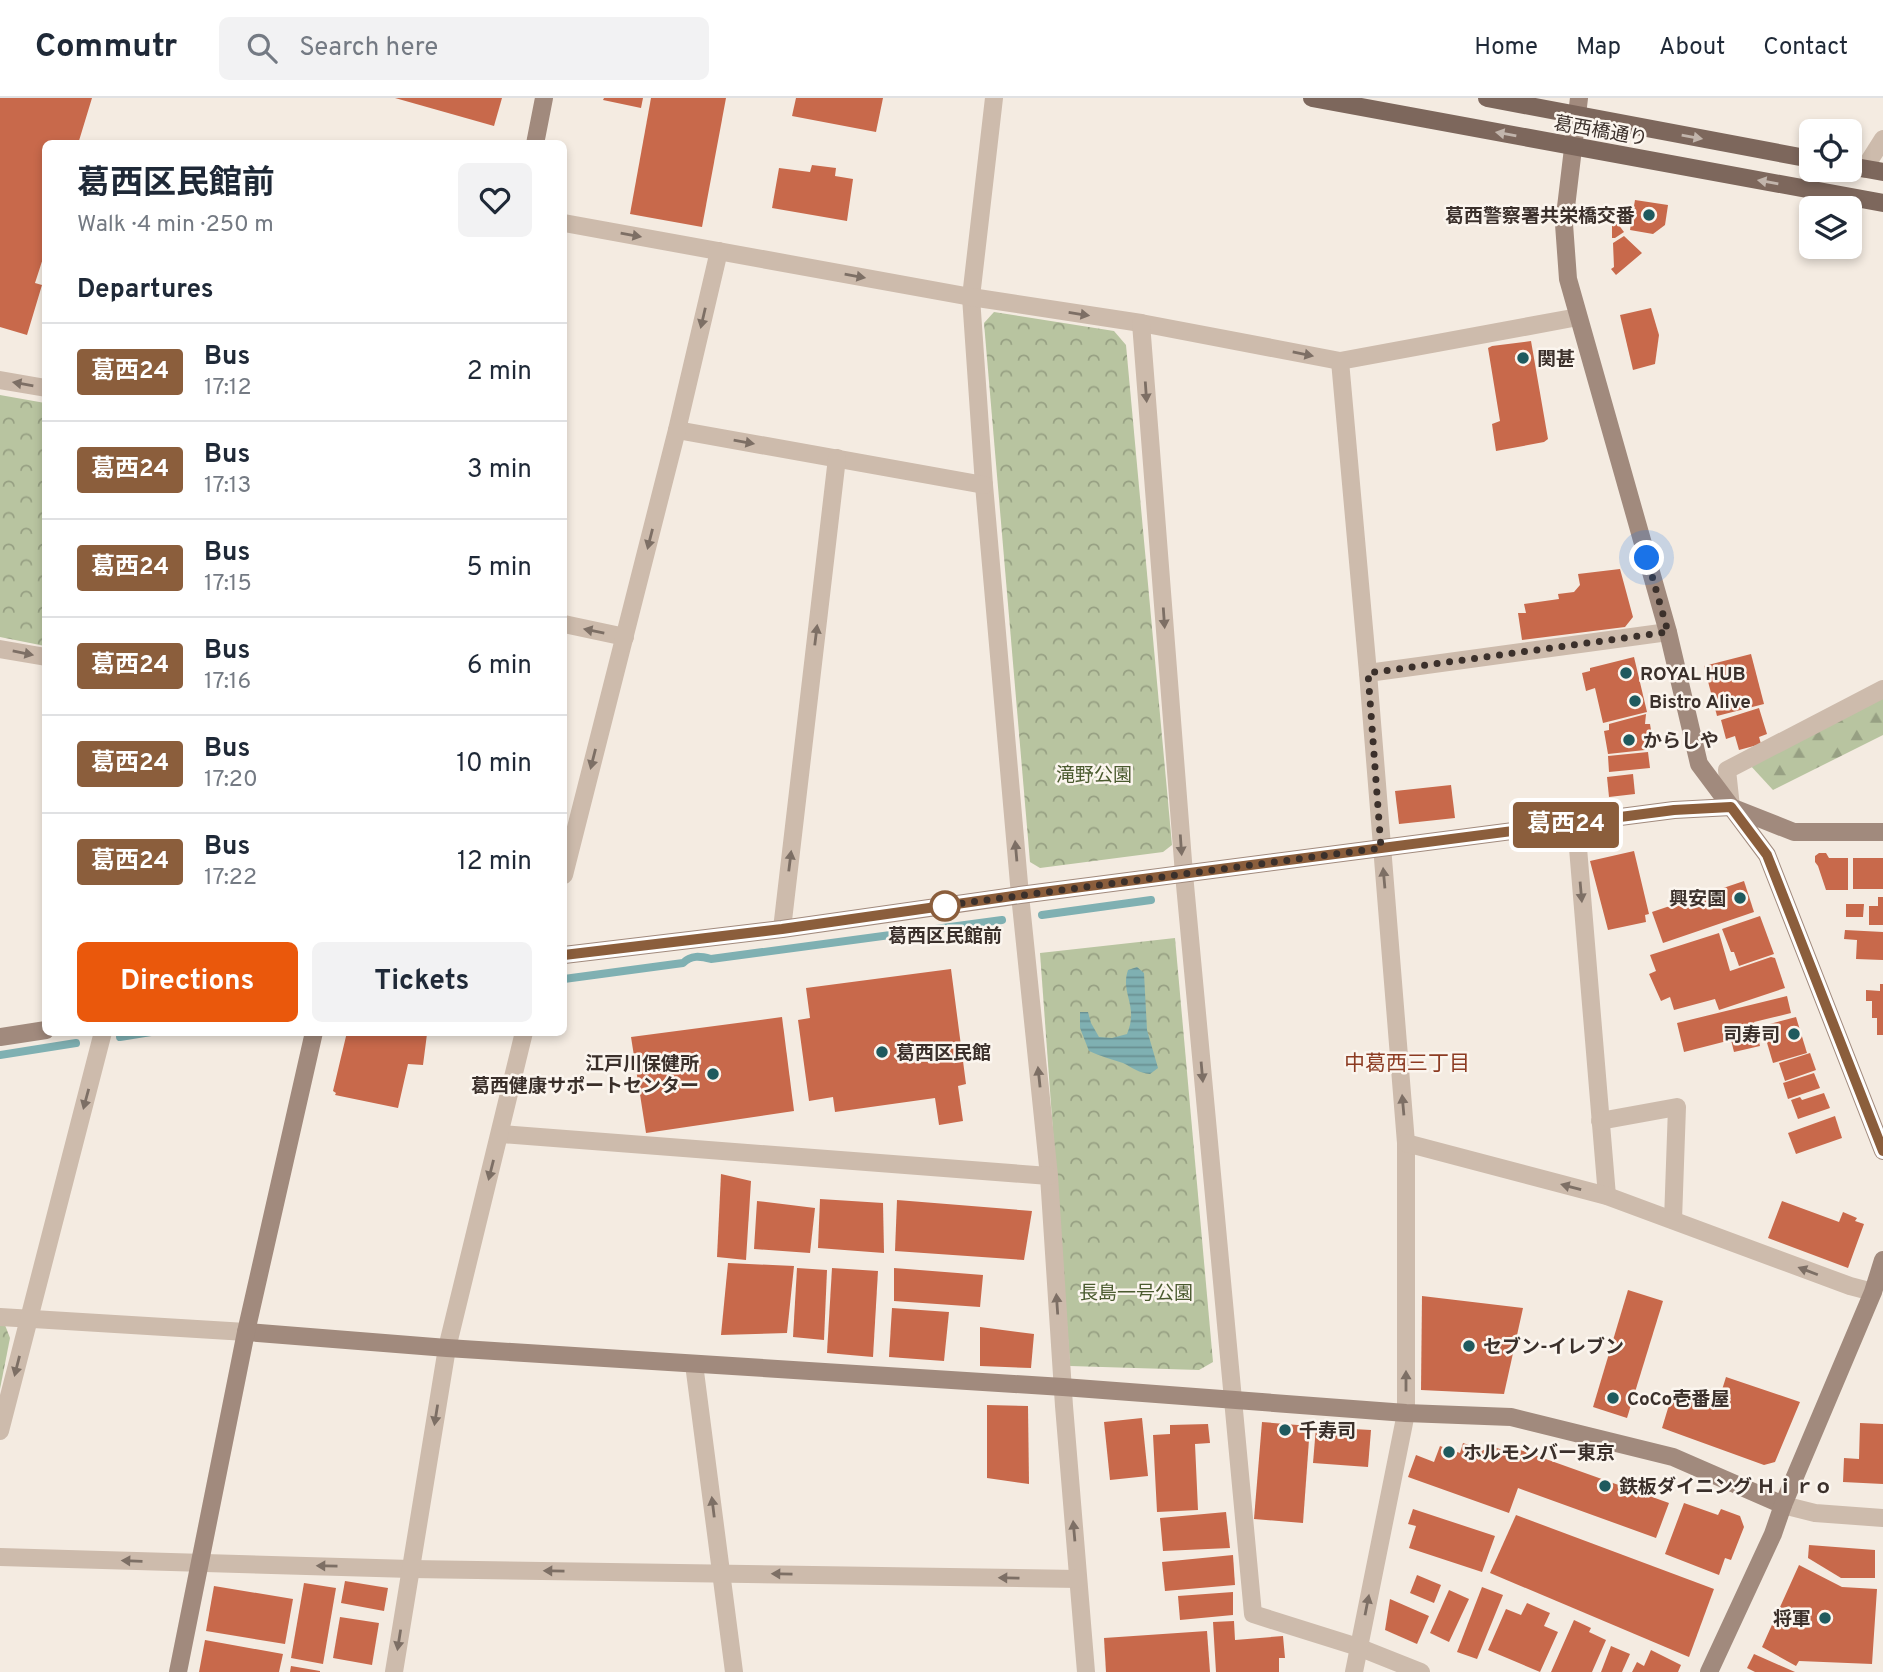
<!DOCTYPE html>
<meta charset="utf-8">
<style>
:root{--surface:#fff;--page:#f2f2f3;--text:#1f2937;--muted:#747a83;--line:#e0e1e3;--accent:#ea580c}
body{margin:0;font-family:Overpass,"Noto Sans JP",sans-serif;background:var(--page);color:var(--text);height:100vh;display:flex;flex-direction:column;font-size:26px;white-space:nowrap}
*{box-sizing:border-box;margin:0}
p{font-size:23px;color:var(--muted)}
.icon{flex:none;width:38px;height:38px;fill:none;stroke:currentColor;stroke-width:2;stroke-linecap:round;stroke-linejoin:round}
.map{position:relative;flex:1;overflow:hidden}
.panel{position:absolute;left:42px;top:42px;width:525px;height:896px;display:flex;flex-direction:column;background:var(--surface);border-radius:10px;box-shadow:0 4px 10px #0003}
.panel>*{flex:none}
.badge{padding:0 14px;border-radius:5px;font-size:24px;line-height:46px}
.controls{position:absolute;left:1799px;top:21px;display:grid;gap:14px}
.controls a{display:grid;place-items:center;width:63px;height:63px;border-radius:10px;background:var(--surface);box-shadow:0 4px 10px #0003;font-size:35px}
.you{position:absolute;width:35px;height:35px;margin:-18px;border:5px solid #fff;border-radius:50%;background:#1a73e8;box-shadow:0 0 0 10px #1a73e833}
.map>.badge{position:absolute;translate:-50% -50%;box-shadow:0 0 0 4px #fff}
h2{padding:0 35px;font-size:26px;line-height:63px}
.round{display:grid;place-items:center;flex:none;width:74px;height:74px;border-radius:10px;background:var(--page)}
.summary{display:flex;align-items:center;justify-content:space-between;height:119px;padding:0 35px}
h1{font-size:33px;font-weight:700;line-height:52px}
.cta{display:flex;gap:14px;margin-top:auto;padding:14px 35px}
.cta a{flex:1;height:80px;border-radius:10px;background:var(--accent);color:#fff;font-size:28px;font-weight:700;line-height:80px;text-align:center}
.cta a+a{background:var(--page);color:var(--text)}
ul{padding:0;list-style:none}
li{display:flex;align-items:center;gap:21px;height:98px;padding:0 35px;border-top:2px solid var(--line)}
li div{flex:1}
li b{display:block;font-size:26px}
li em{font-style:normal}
li .badge{min-width:77px;font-weight:700;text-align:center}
header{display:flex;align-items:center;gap:42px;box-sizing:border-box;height:98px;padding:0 35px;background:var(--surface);border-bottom:2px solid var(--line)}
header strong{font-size:33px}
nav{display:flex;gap:38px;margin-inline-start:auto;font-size:24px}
.search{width:490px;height:63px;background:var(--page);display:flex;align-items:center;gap:18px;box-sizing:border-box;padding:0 24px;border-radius:10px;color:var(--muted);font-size:26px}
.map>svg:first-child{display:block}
</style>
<header>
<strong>Commutr</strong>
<div class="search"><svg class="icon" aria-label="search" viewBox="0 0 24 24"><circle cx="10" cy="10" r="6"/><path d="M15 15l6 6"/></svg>Search here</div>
<nav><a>Home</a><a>Map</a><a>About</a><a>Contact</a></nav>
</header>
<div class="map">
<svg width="1883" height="1574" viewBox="0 0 1883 1574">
<defs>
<pattern id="forest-firs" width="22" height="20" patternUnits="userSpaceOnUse" patternTransform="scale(1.75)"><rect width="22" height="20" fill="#b8c4a0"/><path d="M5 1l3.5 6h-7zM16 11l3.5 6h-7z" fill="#97a083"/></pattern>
<pattern id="park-crowns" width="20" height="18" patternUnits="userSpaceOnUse" patternTransform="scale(1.75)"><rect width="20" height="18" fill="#b8c4a0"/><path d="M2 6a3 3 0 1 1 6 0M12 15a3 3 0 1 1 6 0" fill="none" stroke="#97a083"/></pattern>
<pattern id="water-rules" width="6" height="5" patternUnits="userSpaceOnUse" patternTransform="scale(1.75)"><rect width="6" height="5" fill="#7fb0b2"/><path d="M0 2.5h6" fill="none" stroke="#699091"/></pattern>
</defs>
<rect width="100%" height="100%" fill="#f4ebe1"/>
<polygon fill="url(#forest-firs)" points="1883,597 1883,637 1773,692 1749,666"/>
<g fill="url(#park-crowns)">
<polygon points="994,214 1114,233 1126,247 1172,747 1163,754 1040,770 1030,764 984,225"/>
<polygon points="0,297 45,305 45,548 0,539"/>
<polygon points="1175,840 1213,1264 1199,1272 1070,1268 1040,855"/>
<polygon points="0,1227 5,1227 10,1240 0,1291"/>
</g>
<path fill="url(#water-rules)" d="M1137,869L1144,875L1147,932L1158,970L1150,976C1139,975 1133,970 1123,965C1111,961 1100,958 1089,953L1080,930V914H1088L1091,925L1099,939L1112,940L1127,936C1139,907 1120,896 1128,872Z"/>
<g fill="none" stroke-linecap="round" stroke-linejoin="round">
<g stroke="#7fb0b2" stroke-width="8">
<polyline points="1042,817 1151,802"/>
<path d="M564,881L683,865C691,857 700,858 711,861L1002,822"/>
<polyline points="120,939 151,934"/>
<polyline points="0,957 76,945"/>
</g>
</g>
<g fill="#c8694b">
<polygon points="0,0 92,0 78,46 46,46 46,151 35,185 42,187 27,237 0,229"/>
<polygon points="395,0 502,0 494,28"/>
<polygon points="604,0 643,0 641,10 603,2"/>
<polygon points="651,0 726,0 702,129 630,116"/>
<polygon points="796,0 883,0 876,34 792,18"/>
<polygon points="812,67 836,70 835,78 853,81 847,123 772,110 779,70 810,74"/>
<polygon points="1635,102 1668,107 1665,127 1653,136 1630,132"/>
<polygon points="1612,126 1618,126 1624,134 1615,140 1612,140"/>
<polygon points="1624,138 1642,155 1616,177 1611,171 1614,169 1613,145"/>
<polygon points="1651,210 1659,237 1655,266 1633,272 1620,217"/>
<polygon points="1531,243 1548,341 1544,344 1496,353 1492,326 1500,323 1488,250 1492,248"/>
<polygon points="1620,471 1633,519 1625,529 1522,542 1518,515 1526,515 1524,506 1559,501 1558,496 1574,494 1580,487 1578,476"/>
<polygon points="1751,556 1764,606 1717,618 1704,568"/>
<polygon points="1634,559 1647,614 1603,625 1595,590 1586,593 1582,575 1590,573 1590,570"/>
<polygon points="1759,610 1767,636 1759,639 1761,646 1739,652 1735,638 1726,641 1721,622"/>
<polygon points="1646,616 1645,626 1650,626 1654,651 1608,656 1604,633 1609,632 1609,626"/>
<polygon points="1648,654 1650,670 1609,674 1608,658"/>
<polygon points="1633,676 1635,696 1609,699 1607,679"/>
<polygon points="1451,687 1455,720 1399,726 1395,693"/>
<polygon points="1634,753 1649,816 1645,817 1646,824 1608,832 1590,763"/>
<polygon points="1819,755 1826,755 1829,760 1848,760 1848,792 1826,792 1818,768 1815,764 1815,758"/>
<rect x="1853" y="760" width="30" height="31"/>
<polygon points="1744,783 1754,814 1663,845 1652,814"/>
<polygon points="1878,799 1883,799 1883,827 1869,827 1869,808 1878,808"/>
<polygon points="1846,806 1864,806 1863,819 1846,819"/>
<polygon points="1760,818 1774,856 1739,868 1734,854 1731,854 1722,831"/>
<polygon points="1845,832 1883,834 1883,862 1856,861 1857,842 1844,841"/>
<polygon points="1719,835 1730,873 1771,859 1775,860 1785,890 1719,912 1715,901 1674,912 1670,899 1661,903 1649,876 1656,873 1650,857"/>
<polygon points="951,871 966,986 958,988 963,1023 939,1027 935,1000 835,1014 833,999 809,1003 798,922 810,920 806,890"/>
<polygon points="1880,886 1883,886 1883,937 1877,937 1877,920 1872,920 1872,903 1866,903 1866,892 1880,893"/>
<polygon points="1787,898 1791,915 1754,924 1760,948 1734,954 1731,942 1684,954 1677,925"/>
<polygon points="782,919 794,1013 646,1035 631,939"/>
<polygon points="1796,919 1807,955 1773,965 1762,928"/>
<polygon points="347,934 427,936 423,967 408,966 398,1010 335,997 336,995 333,993"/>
<polygon points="1810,955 1816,972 1785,983 1779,965"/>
<polygon points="1814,975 1820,990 1788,1001 1783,985"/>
<polygon points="1824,995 1830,1010 1798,1021 1791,1002 1800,999 1802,1002"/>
<polygon points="1835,1018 1842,1040 1796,1056 1788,1035"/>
<polygon points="721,1076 751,1083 746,1162 717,1159"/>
<polygon points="820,1101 883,1105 884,1155 818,1150"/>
<polygon points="897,1102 1032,1113 1024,1162 895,1153"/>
<polygon points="757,1103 815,1110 810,1155 754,1151"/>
<polygon points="1782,1103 1839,1124 1843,1114 1857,1120 1855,1123 1864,1126 1848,1170 1768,1140"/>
<polygon points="728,1165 794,1168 787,1235 721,1237"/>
<polygon points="797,1170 827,1172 824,1242 793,1239"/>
<polygon points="832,1170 878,1173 873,1259 827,1255"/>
<polygon points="894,1170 983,1177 980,1209 894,1203"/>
<polygon points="1628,1192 1663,1203 1627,1320 1593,1309"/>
<polygon points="1422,1198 1523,1210 1504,1296 1421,1292"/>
<polygon points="892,1210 949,1214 944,1263 889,1259"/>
<polygon points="980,1229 1034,1236 1031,1270 980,1268"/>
<polygon points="1726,1279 1800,1304 1775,1364 1764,1367 1662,1330 1672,1297 1716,1311"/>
<polygon points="987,1307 1028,1308 1029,1386 987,1380"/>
<polygon points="1142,1320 1148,1378 1110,1382 1104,1324"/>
<polygon points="1262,1324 1310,1328 1303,1425 1254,1421"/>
<polygon points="1860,1325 1883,1326 1883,1386 1843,1384 1844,1360 1859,1361"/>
<polygon points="1208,1326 1210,1345 1195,1346 1198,1412 1157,1414 1153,1337 1170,1336 1170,1327"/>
<polygon points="1316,1329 1371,1332 1368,1369 1313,1365"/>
<polygon points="1463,1345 1486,1353 1488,1347 1509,1354 1512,1349 1669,1405 1656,1440 1518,1390 1509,1415 1408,1379 1416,1357 1434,1364 1440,1348 1460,1355"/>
<polygon points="1684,1405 1718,1417 1721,1411 1740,1418 1744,1429 1731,1462 1725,1460 1719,1477 1665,1456"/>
<polygon points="1413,1411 1495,1438 1482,1474 1409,1450 1416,1428 1408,1426"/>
<polygon points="1226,1414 1230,1450 1163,1453 1160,1420"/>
<polygon points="1516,1417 1714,1491 1689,1559 1490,1475"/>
<polygon points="1809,1447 1875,1452 1875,1480 1841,1480 1808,1460"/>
<polygon points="1233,1457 1235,1487 1165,1493 1162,1464"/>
<polygon points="1799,1467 1842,1489 1877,1491 1872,1566 1799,1563 1796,1568 1762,1549"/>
<polygon points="1417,1477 1441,1487 1434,1505 1410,1495"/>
<polygon points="345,1483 388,1490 384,1513 341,1505"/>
<polygon points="304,1485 336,1490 323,1566 291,1560"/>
<polygon points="214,1488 293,1501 285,1546 206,1533"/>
<polygon points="1482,1489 1503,1497 1477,1561 1457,1554"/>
<polygon points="1449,1492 1469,1501 1449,1544 1430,1535"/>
<polygon points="1233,1494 1233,1517 1180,1522 1178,1498"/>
<polygon points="1390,1501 1429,1518 1417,1546 1385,1532"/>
<polygon points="1527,1505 1550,1515 1544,1528 1558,1534 1540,1574 1488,1552 1506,1511 1521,1517"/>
<polygon points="340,1519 379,1525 372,1567 333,1560"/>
<polygon points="1574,1522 1591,1530 1589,1534 1606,1542 1592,1574 1551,1574"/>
<polygon points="1234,1523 1235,1542 1283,1538 1285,1560 1279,1560 1279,1574 1216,1574 1213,1524"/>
<polygon points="1207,1533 1210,1574 1106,1574 1104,1540"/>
<polygon points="205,1542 283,1556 279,1574 199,1574"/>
<polygon points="1611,1548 1630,1556 1622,1574 1601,1574"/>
<polygon points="1651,1552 1681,1567 1678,1574 1632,1574 1637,1564 1644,1568"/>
<polygon points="1754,1556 1795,1574 1755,1574 1747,1570"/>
<polygon points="291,1568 320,1573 320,1574 290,1574"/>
</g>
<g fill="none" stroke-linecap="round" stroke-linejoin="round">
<g stroke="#cdbbac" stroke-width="18">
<polyline points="994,0 971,199 984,387 1020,797 1049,1078 1064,1308 1086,1574"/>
<polyline points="1864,71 1883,41"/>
<polyline points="564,125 971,199 1141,225 1340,263 1578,219"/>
<polyline points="1141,225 1184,776 1253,1516 1358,1549 1421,1574"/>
<polyline points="1340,263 1368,575 1406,1045 1406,1315 1354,1574"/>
<polyline points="0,282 46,290"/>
<polyline points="677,332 984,387"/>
<polyline points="564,526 625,539"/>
<polyline points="0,551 46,559"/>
<polyline points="1368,575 1668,534"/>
<polyline points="1731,709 1727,672 1883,591"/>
<polyline points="1576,726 1607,1098"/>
<polyline points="564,777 677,332 719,153"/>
<polyline points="782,831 837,360"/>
<polyline points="1600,1023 1677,1009 1673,1122"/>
<polyline points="501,1036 1049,1078"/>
<polyline points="1406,1045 1607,1098 1850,1188 1873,1194"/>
<polyline points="0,1219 246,1234"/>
<polyline points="694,1266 734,1574"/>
<polyline points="0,1333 103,934"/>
<polyline points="1783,1407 1815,1415 1883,1420"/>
<polyline points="0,1459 411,1471 1078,1481"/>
<polyline points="394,1574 447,1250 524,934"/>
</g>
<g stroke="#a18a7d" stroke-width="18">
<polyline points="1579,0 1564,126 1568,181 1668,534 1699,666 1767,757 1883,1053"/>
<polyline points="535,46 544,0"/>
<polyline points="564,857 782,831 1020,797 1674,712 1731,709 1794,734 1883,734"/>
<polyline points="0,939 46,932"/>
<polyline points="246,1234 447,1250 1063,1289 1406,1315 1511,1319 1673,1359 1783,1407"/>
<polyline points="178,1574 246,1234 314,934"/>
<polyline points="1709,1574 1773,1436 1783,1407 1873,1194 1883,1162"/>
</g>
<g stroke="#7d675c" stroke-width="18">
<polyline points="1312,0 1883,105"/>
<polyline points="1487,0 1811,61"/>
<polyline points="1850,68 1883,74"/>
</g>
</g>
<defs><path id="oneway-solid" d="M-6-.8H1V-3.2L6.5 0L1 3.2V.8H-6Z" transform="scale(1.75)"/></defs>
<g fill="#c2b5ac">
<use href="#oneway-solid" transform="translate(1506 36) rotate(-170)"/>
<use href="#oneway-solid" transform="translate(1692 39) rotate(10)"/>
<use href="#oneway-solid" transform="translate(1768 84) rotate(-170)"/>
</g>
<g fill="#7d6f65">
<use href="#oneway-solid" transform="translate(631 137) rotate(10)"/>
<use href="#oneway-solid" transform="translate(855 178) rotate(10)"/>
<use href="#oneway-solid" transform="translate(1079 216) rotate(9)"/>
<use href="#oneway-solid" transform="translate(703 220) rotate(103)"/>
<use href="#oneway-solid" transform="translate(1303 256) rotate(11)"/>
<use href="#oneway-solid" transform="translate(23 286) rotate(-170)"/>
<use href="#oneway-solid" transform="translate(1146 294) rotate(86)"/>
<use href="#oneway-solid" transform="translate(744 344) rotate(10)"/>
<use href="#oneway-solid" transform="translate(650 441) rotate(104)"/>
<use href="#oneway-solid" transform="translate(1164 520) rotate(86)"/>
<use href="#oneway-solid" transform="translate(594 533) rotate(-169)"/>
<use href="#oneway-solid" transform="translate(816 537) rotate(-83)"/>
<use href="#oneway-solid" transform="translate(23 555) rotate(11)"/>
<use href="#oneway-solid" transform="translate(593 661) rotate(104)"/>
<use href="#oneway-solid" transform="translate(1181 747) rotate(86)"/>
<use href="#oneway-solid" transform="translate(1016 753) rotate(-95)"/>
<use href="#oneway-solid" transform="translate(790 763) rotate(-83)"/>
<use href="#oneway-solid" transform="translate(1384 780) rotate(-95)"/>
<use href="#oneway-solid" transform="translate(1581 794) rotate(85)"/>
<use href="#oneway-solid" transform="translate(1202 974) rotate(85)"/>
<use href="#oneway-solid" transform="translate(1039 979) rotate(-96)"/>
<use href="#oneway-solid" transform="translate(86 1001) rotate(105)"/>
<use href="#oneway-solid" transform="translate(1403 1007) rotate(-95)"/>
<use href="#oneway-solid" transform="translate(491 1072) rotate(104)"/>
<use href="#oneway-solid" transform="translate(1571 1089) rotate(-165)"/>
<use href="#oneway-solid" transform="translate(1808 1173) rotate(-159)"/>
<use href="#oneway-solid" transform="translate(1057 1206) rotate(-94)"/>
<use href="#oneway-solid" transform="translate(17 1268) rotate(104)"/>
<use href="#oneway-solid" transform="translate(1406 1283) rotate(-90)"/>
<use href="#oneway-solid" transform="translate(436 1317) rotate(99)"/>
<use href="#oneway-solid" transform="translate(713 1409) rotate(-97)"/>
<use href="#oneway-solid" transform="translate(1074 1433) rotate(-95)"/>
<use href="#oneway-solid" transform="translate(132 1463) rotate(-178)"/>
<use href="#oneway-solid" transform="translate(327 1468) rotate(-179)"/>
<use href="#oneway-solid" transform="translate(554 1473) rotate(-179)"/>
<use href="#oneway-solid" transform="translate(782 1476) rotate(-179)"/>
<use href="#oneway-solid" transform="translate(1009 1480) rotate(-179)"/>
<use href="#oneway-solid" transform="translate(1367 1507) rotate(-79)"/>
<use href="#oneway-solid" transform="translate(399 1542) rotate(99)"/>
</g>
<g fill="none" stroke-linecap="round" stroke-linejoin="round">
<g stroke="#fff" stroke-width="16">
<polyline id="line" points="564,857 782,831 1020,797 1674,712 1731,709 1767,757 1883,1053"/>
</g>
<use href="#line" stroke="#8b5e3c" stroke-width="10"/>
<polyline stroke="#3b302b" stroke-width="7" stroke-dasharray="0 12.6" points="945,808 941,808 1381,750 1368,575 1668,534 1647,460"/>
</g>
<g fill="#1f5a5e" stroke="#fbf5ee" stroke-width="2.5">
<circle cx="1649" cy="117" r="7"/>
<circle cx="1523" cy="260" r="7"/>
<circle cx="1626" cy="575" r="7"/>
<circle cx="1635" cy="603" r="7"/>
<circle cx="1629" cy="642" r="7"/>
<circle cx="1740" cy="800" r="7"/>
<circle cx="1794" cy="936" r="7"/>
<circle cx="882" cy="954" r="7"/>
<circle cx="713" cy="976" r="7"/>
<circle cx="1469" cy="1248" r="7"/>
<circle cx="1613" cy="1300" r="7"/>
<circle cx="1285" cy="1332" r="7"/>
<circle cx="1449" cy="1354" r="7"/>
<circle cx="1605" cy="1388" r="7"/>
<circle cx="1825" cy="1520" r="7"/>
</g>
<circle fill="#fff" stroke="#8b5e3c" stroke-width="3.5" cx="945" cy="808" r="14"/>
<g text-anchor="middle" stroke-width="5" stroke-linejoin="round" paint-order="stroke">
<g font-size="19" fill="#3b302b" stroke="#fbf5ee">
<text transform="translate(1601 32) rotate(10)" y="7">葛西橋通り</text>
</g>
<g font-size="19" font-weight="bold" fill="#3b302b" stroke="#fbf5ee" text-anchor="start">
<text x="1635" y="124" text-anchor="end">葛西警察署共栄橋交番</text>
<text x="1537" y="267">関甚</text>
<text x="1640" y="582">ROYAL HUB</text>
<text x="1649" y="610">Bistro Alive</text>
<text x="1643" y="649">からしや</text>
<text x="1726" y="807" text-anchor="end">興安園</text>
<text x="1780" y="943" text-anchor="end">司寿司</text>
<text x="896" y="961">葛西区民館</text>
<text x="699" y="972" text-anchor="end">江戸川保健所<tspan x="699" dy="22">葛西健康サポートセンター</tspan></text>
<text x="1483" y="1255">セブン-イレブン</text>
<text x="1627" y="1307">CoCo壱番屋</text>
<text x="1299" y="1339">千寿司</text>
<text x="1463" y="1361">ホルモンバー東京</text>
<text x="1619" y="1395">鉄板ダイニング Ｈｉｒｏ</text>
<text x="1811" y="1527" text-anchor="end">将軍</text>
</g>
<g font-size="19" fill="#4a5a2e" stroke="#fbf5ee">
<text x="1094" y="683">滝野公園</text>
<text x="1136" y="1201">長島一号公園</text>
</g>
<g font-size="19" font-weight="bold" fill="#3b302b" stroke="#fbf5ee">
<text x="945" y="844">葛西区民館前</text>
</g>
<g font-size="21" fill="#8c3b22" stroke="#fbf5ee">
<text x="1407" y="972">中葛西三丁目</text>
</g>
</g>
</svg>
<div class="controls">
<a><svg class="icon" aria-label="locate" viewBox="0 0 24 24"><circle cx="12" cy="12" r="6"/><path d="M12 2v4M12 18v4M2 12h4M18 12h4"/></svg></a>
<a><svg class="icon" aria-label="layers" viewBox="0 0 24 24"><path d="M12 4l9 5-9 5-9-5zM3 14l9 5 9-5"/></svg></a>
</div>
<div class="you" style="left:1647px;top:460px"></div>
<b class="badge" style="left:1566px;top:727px;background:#8b5e3c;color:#fff">葛西24</b>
<section class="panel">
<div class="summary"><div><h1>葛西区民館前</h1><p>Walk · 4 min · 250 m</p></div><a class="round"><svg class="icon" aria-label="heart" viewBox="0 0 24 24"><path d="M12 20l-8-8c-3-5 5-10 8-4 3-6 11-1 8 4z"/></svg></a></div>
<h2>Departures</h2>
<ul>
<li><span class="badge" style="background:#8b5e3c;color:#fff">葛西24</span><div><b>Bus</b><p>17:12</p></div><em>2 min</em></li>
<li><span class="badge" style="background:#8b5e3c;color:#fff">葛西24</span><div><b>Bus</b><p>17:13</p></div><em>3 min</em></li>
<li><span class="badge" style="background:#8b5e3c;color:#fff">葛西24</span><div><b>Bus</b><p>17:15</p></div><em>5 min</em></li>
<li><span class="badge" style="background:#8b5e3c;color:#fff">葛西24</span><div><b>Bus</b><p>17:16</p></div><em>6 min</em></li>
<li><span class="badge" style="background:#8b5e3c;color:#fff">葛西24</span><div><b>Bus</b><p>17:20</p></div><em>10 min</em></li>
<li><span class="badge" style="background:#8b5e3c;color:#fff">葛西24</span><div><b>Bus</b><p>17:22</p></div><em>12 min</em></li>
</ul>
<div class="cta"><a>Directions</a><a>Tickets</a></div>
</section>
</div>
